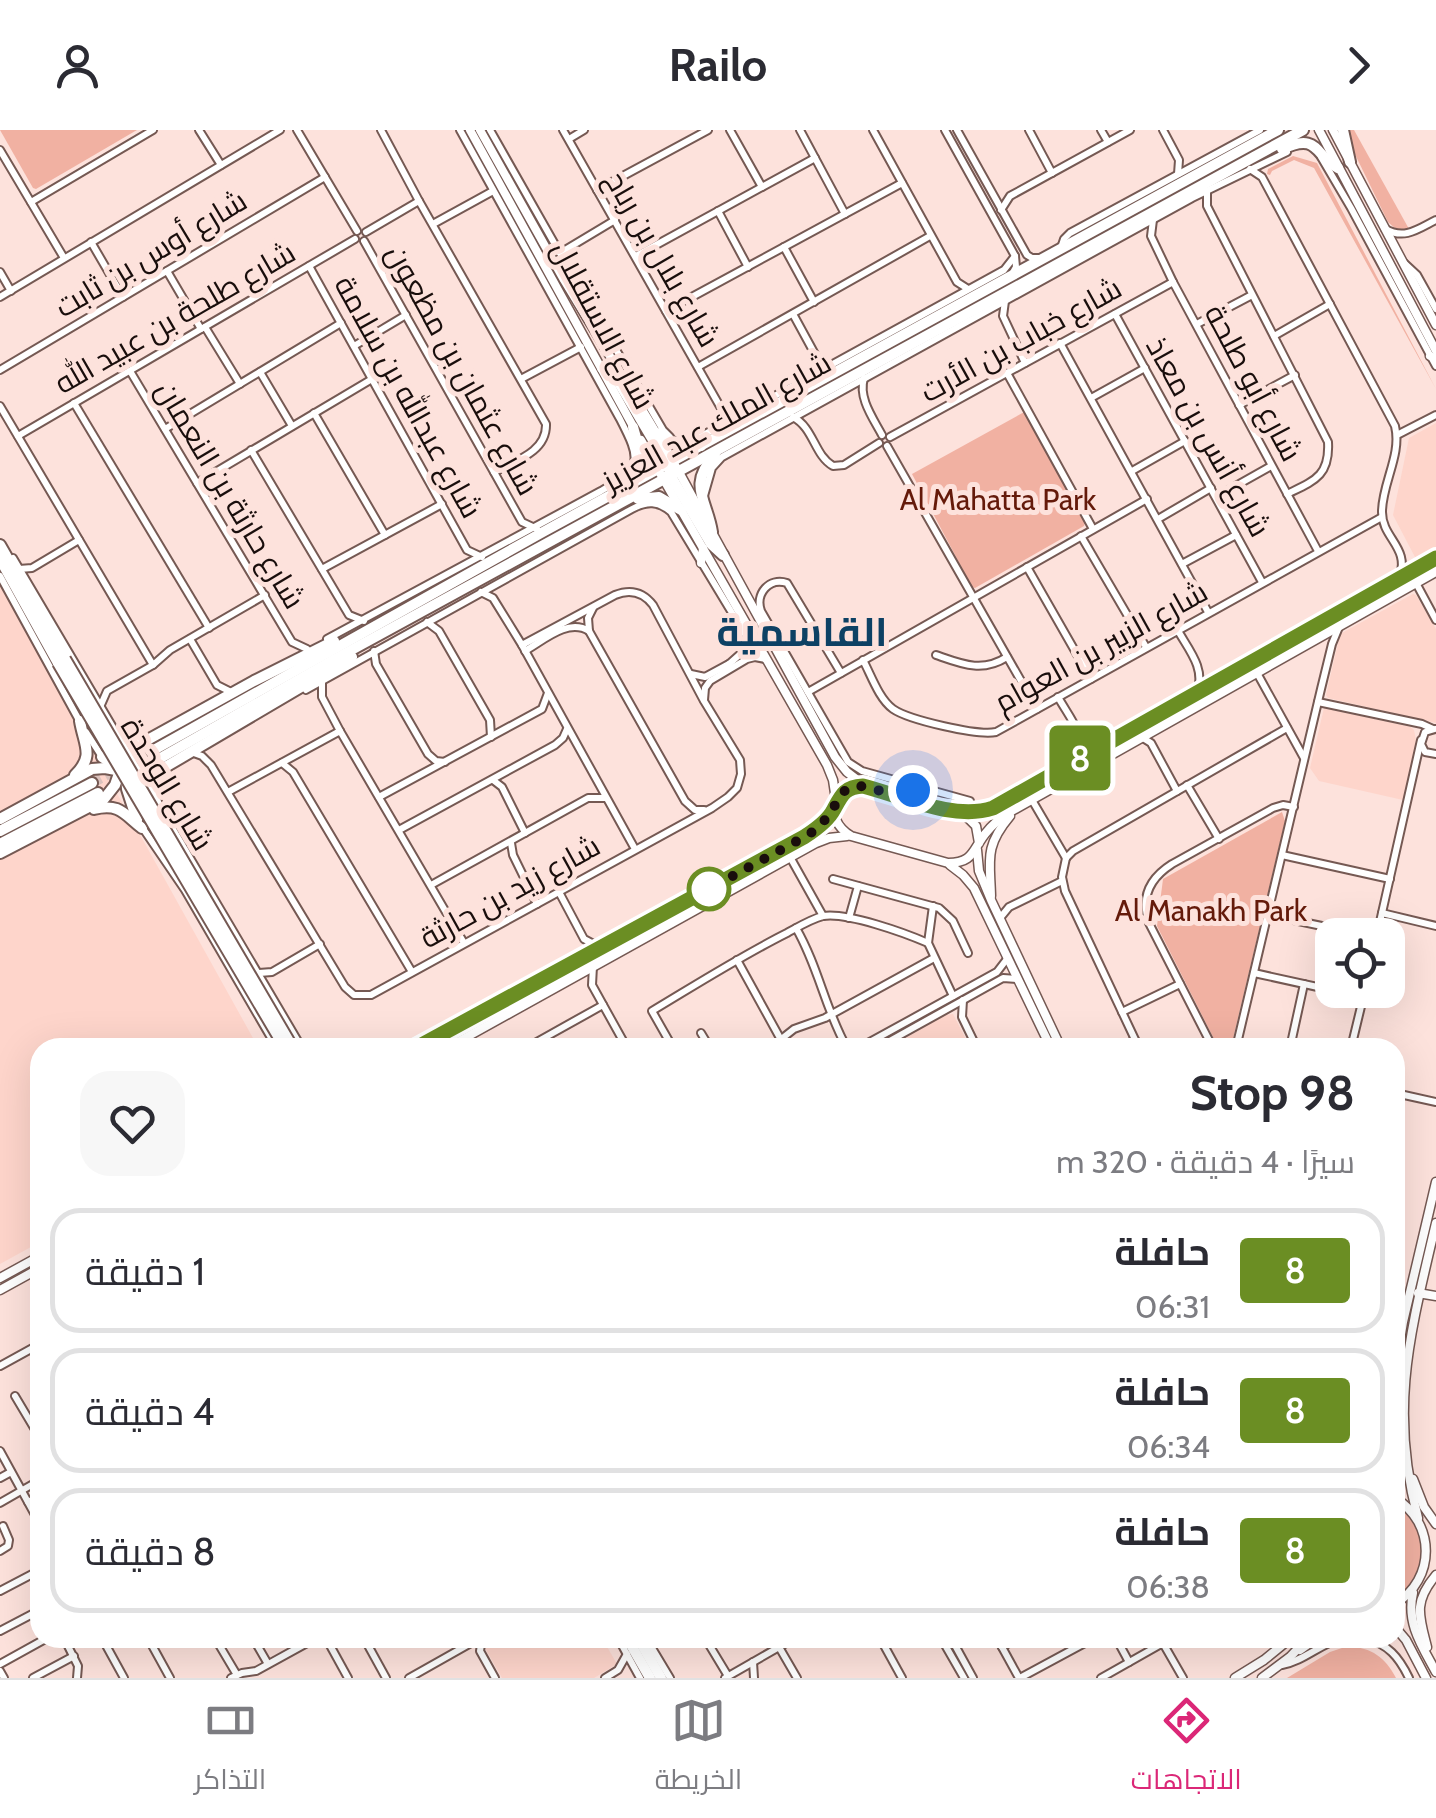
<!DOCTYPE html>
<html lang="ar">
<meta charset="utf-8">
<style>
:root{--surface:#fff;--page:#f7f7f7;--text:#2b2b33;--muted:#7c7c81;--line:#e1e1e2;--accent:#db2777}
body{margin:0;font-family:Cabin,Cairo,sans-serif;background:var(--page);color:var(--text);direction:rtl;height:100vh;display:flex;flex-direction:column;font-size:38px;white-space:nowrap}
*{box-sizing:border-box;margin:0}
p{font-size:32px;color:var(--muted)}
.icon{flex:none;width:55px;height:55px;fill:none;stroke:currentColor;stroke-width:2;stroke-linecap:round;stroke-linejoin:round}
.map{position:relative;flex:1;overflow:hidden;direction:ltr}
.side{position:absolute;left:30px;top:908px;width:1375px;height:610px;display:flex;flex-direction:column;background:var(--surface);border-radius:30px;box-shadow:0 10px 40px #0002;direction:rtl}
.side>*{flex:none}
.badge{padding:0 20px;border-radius:8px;font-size:35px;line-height:65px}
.tools{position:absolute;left:1315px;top:788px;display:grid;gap:20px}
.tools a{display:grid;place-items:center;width:90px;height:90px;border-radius:20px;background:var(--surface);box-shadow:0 10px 40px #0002;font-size:50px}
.you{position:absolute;width:50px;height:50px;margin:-25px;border:8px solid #fff;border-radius:50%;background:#1a73e8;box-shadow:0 0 0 15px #1a73e833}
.map>.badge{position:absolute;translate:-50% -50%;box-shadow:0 0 0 5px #fff}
.round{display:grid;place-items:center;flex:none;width:105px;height:105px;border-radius:30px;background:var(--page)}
.summary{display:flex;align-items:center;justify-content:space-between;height:170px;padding:0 50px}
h1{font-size:48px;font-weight:800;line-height:75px}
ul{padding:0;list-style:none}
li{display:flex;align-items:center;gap:30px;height:125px;margin:0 20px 15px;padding:0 30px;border:5px solid var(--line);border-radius:30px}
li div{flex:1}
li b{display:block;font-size:38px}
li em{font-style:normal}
li .badge{min-width:110px;font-weight:700;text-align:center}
header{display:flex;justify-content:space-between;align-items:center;height:130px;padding:0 50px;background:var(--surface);font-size:45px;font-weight:800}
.dock{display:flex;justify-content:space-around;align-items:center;height:140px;border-top:2px solid var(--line);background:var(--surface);font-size:28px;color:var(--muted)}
.dock a{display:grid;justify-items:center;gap:5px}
.dock .on{color:var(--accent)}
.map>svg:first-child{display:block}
</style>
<header><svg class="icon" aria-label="forward" viewBox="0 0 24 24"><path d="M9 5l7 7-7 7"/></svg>Railo<svg class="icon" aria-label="person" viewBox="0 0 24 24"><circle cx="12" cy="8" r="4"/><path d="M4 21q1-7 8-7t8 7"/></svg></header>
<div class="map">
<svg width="1436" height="1548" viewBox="0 0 1436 1548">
<rect width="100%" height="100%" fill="#fde2dc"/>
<g fill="#fed5cb">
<polygon points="1436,293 1436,418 1416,429 1393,385 1409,308"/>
<polygon points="0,453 258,917 40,918 40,1112 0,1134"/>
<polygon points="1413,464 1416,465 1436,499 1436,593 1328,568 1326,565 1340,504"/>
<polygon points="1324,578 1411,597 1414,600 1416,610 1403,670 1319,651 1310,638"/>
<polygon points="953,884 970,917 888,917 946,885"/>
<polygon points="489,1508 602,1508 617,1534 594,1548 502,1548 485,1518 484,1510"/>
</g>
<g fill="#f1b1a2">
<polygon points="0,0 137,0 36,59 33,58"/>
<polygon points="1346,0 1354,0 1409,99 1398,101 1388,92 1348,10"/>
<polygon points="1293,26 1317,33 1436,259 1314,38 1294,30 1272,41 1270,45 1267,44 1268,39"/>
<polygon points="1026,281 1085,393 1084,396 975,458 972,457 912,344"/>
<polygon points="1282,682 1285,691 1231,917 1218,917 1157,796 1163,749"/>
<path d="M1395,1374C1430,1398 1431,1445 1395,1468V1394L1398,1392L1395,1388Z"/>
<path d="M1348,1516C1372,1518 1385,1527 1396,1548H1287L1330,1522Z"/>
</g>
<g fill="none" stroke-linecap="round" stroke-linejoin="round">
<polyline stroke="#dbc2bd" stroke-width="10" stroke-dasharray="10 5" stroke-linecap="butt" points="92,653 152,621"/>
<g stroke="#755953" stroke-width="10">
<g id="minor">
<polyline points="199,0 221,35"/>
<polyline points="297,0 357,101"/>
<path d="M381,0L419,71L546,294C547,322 515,331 494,342"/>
<polyline points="490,0 574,148 663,300 670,307"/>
<polyline points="563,0 722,280 734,287"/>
<polyline points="730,0 762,57"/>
<polyline points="800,0 845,84"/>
<polyline points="873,0 957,152 968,159"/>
<polyline points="945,0 1015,126 1016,137 1012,144"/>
<polyline points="957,0 1027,125 1032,128 1041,128"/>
<polyline points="1029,0 1052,43"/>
<polyline points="1101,0 1108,12"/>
<polyline points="1163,0 1179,30 1178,44"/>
<polyline points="569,9 584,0"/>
<polyline points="0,20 64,128"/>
<polyline points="1321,27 1351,78 1436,236"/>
<path d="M1250,39L1262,47L1395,296C1402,325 1382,353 1382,382C1382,409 1411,417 1399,449"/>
<polyline points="597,60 708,0"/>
<path d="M1207,62V76L1328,312C1330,346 1314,351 1287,364"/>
<polyline points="31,72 153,0"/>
<polyline points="1001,80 1010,66 1130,0"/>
<polyline points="718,81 748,137"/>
<polyline points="1153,90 1151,106 1173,152 1318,421"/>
<polyline points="433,94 493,61"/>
<path d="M1385,99C1405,110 1418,99 1436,90"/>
<polyline points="366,102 419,71"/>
<polyline points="364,111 522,392 537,399"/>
<polyline points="91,112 123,167"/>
<polyline points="784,117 814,172"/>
<polyline points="1061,118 1064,109 1070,103 1260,0"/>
<polyline points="560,123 615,90"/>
<polyline points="636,126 815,28"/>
<polyline points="1403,132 1417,145 1436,179"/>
<polyline points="309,136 467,420 482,427"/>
<polyline points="167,141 201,199"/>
<polyline points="0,142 11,161"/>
<polyline points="0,167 280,0"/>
<polyline points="1005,171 1003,186 1025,233"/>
<polyline points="666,181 902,53"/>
<polyline points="793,184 817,228 829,235"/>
<polyline points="1115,184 1262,452"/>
<polyline points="1197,194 1252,165"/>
<polyline points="205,197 240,254"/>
<polyline points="1274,206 1330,174"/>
<polyline points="1060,213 1208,482"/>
<polyline points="354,216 406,185"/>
<polyline points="698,237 930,106"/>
<polyline points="0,240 325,47"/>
<polyline points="130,241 292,512 307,519"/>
<polyline points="260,242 292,296"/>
<polyline points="1007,243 1093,399"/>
<path d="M864,248C858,268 873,288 882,305"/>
<polyline points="521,249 581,217"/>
<polyline points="1091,268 1145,238"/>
<polyline points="74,273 209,498"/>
<polyline points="1239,275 1295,245"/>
<polyline points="0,276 153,535"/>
<polyline points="314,283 385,405"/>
<path d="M793,287C814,298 814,325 833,336L844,335L879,313"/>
<polyline points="165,299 341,193"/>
<polyline points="1397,305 1436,285"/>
<polyline points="18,306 355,109"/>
<polyline points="890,307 1173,152"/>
<polyline points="687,311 698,308 1004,140 1015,126"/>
<polyline points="887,316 1037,579"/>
<polyline points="251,320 349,485 364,491"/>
<polyline points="1132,341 1185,311"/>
<polyline points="197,353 372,249"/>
<polyline points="704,366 712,338 722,327 1192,68 1287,22"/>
<polyline points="1216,367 1271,336"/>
<polyline points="1158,389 1211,358"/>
<polyline points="1081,406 1146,517"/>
<polyline points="13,428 302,918"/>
<polyline points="1182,434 1236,405"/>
<polyline points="1027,437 1091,549"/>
<polyline points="19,439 32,438 79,410"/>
<polyline points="322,439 442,374"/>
<polyline points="0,446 80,592"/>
<polyline points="1416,453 1436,490"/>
<polyline points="481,462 493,468 522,515 635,719"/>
<polyline points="593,478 588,488 589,501 685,671 695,680 704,680"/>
<polyline points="427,492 439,501 490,590 491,607"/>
<path d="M1177,499C1188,519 1206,538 1197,562"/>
<polyline points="190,509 217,555 231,562"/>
<path d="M327,509L601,361C643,337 641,330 620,289L460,0"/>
<polyline points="374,521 376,534 428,624 436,631 445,632"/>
<path d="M525,521C544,510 568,488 589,501"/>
<path d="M936,525C962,534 982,543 1007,527"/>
<path d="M863,530C871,545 879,569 893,579C909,590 978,606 996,602L1382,387"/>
<path d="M841,543L787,453C769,447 755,464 761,481L848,632L862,641L970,671"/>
<polyline points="1257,543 1304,628"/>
<polyline points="691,544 705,547 729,534"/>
<polyline points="322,551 322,567 340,601 464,813"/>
<path d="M306,560L632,379C647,371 658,371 671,382L746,506V519L728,535"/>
<polyline points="808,562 1147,369"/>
<path d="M1058,567C1069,587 1087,606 1079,629"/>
<polyline points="704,570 705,558 710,551 747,529 755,527 765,529"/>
<polyline points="1318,572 1422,594 1433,599"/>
<polyline points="100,577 107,561 153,535 170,520 265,465"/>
<polyline points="1435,599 1425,602 1421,614 1425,622 1436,624"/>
<polyline points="86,602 104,630"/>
<polyline points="1143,608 1151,613 1177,661"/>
<path d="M191,622L202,626L211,635L345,857L354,865H371L712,678L728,667L737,658L741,644L740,630L704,571L653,475C643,462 630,459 615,465L522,515"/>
<polyline points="282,633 293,642 412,842"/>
<polyline points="493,650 502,657 525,703"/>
<polyline points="1187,655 1219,709"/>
<polyline points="228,662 340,601"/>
<polyline points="379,667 542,579 548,563"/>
<polyline points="1032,670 1066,728"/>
<polyline points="142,697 185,760 277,918"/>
<polyline points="399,700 555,615 563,608 567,599"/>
<polyline points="511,713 513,725 537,774"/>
<polyline points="1282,725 1390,749"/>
<polyline points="790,727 823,786"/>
<polyline points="1066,728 1073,721 1287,598"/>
<polyline points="1066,728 1062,747 1065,761 1139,918"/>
<polyline points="833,749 939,778 953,791 968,823"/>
<polyline points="431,755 588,668 605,668"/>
<polyline points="559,762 584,809 601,818"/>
<polyline points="933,776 928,813 953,866"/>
<polyline points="1382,783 1436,796"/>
<polyline points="1269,785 1365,805"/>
<polyline points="849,788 858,756"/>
<polyline points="1000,788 1009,777 1062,751"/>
<path d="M796,798C819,838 825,879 847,918"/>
<polyline points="1377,805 1421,610"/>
<polyline points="737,830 780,908"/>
<polyline points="593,836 592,855 627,918"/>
<polyline points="259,843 272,842 320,814"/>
<polyline points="1254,843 1363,867"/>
<polyline points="963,870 962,887 977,918"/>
<polyline points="1122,882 1180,854"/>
<polyline points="701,903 710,918"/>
<polyline points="526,918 603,875"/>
<path d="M673,918L652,881C697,854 741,826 787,803C798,797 811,789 823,786C847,782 905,803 928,813"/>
<polyline points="770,918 794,899 825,888 934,828"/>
<polyline points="859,918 997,842 1007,829"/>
<polyline points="877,918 1003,848 1017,849"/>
<polyline points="1120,918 1135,910"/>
<path d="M1213,918L1149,793C1140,767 1150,748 1172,734L1273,678L1283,675L1294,677"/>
<polyline points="1236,918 1321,559 1332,514 1339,497"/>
<polyline points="1290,918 1304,854"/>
<polyline points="1351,918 1365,860"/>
<polyline points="1395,963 1436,972"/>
<polyline points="0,1236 40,1214"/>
<polyline points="15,1266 40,1308"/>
<polyline points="0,1321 40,1394"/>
<polyline points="0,1348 11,1342"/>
<polyline points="28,1372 40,1366"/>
<polyline points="0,1373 40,1350"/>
<polyline points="0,1421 8,1416 9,1410 3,1396"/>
<polyline points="0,1461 40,1440"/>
<polyline points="0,1501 40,1480"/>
<polyline points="102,1508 124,1548"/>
<polyline points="148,1508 170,1548"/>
<polyline points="215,1508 237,1545"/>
<polyline points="253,1508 268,1534"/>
<polyline points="326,1508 348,1548"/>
<polyline points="364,1508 386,1548"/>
<polyline points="482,1508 480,1521 495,1548"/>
<polyline points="618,1508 640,1548"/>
<polyline points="646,1508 670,1548"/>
<polyline points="705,1508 728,1546"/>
<polyline points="880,1508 902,1548"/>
<polyline points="941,1508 964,1548"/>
<polyline points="951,1508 973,1548"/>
<polyline points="997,1508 1019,1548"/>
<polyline points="1116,1508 1129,1532"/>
<polyline points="1160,1508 1183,1548"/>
<path d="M1365,1508C1388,1514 1399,1527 1409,1548"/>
<polyline points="68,1516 78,1536 77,1548"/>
<polyline points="779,1517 797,1548"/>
<polyline points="1002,1517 1018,1508"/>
<polyline points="753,1532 754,1548"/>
<polyline points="0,1534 47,1508"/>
<path d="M1282,1535C1304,1531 1320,1514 1342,1508"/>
<polyline points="0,1541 4,1548"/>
<polyline points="33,1548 74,1526"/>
<polyline points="231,1548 242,1543 256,1541 316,1508"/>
<polyline points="409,1548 480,1508"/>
<polyline points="605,1548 618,1540 627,1524"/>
<polyline points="725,1548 795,1508"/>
<polyline points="1020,1548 1094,1508"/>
<polyline points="1101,1548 1163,1513"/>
</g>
</g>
<g stroke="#755953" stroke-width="11">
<g id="major">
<polyline points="470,0 634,298"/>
<polyline points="480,0 564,150 669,324 835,627 847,642 864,655"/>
<polyline points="1319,0 1436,221"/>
<polyline points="1333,0 1436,195"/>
<polyline points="1430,226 1436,229"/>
<polyline points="641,310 827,635 833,650 836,670"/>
<polyline points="701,433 703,418"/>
<polyline points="1342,492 1347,486 1368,473 1368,466"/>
<polyline points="963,683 980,682 993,678 1436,428"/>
<path d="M979,713L976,696L964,684L868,657C834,652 821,688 851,706L948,733C973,733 972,721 985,704C992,695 1000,688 1010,682L1436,442"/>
<polyline points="977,720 979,741 991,770 1061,918"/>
<polyline points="950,735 963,745 974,758 1051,918"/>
<path d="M991,766C990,730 984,717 1010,686"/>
<polyline points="417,918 804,707 820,695 834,678"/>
<polyline points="447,918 816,713 829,708 847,706"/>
<polyline points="0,1148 40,1126"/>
<polyline points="0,1160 40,1138"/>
<polyline points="1418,1163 1436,1166"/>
<polyline points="1395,1240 1403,1192 1436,1052"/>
<polyline points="1413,1349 1424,1377 1436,1394"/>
<path d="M1395,1368C1436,1393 1436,1449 1395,1474"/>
<path d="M1418,1388C1388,1278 1411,1200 1436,1093"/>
<path d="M1413,1463C1406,1493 1422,1516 1436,1542"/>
<polyline points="1395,1497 1406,1510 1426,1548"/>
<path d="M1427,1517C1419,1486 1413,1472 1436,1445"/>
<polyline points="1300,1520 1317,1508"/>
<polyline points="1235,1548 1264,1530 1291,1508"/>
<polyline points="1262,1548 1290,1527 1308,1508"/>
</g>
</g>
<g stroke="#755953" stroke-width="14">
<g id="highway">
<polyline points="1343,0 1350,32"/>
<path d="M1282,19C1319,2 1314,25 1338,38"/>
<polyline points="602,238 619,253 669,337"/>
<polyline points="657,303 677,315 701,316"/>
<polyline points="669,343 711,414 723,425"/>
<path d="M631,352C647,330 639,320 633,297"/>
<polyline points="638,369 659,367 681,380"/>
<path d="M712,402C707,370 687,355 715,325"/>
<polyline points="0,415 65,529"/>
<polyline points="0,429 58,533"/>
<polyline points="116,605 133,611 145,610"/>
<polyline points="152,621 543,402 1278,0"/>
<path d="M102,627C124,641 143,645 167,636L352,527"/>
<polyline points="157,630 335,529 1303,0"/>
<path d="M75,645C95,626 84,615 80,591"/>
<path d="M156,672C151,658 155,646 166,637"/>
<path d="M94,679C120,673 124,684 142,698"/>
<polyline points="0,689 92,639 105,638 116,640"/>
<polyline points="137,690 127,659 126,644 128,632 142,613 254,551 334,511"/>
<polyline points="0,701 92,653"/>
<polyline points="0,714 98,663"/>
<polyline points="0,723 104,669 115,655 122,635"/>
<polyline points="627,1508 650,1548"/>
<polyline points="638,1508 661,1548"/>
</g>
</g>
<use href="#minor" stroke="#fff" stroke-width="6"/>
<use href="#major" stroke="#fff" stroke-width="8"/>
<use href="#highway" stroke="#fff" stroke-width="10"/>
<g stroke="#755953" stroke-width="14" stroke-linecap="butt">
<g id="highway-bridge">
<polyline points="65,529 293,918"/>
<polyline points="58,533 285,918"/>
</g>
</g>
<use href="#highway-bridge" stroke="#fff" stroke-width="10"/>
</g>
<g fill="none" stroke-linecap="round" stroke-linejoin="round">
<g stroke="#fff" stroke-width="22">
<path id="line" d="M416,918L804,707C815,700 828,691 834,679C842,664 845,657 863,656C902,666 954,691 993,678L1436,428"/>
</g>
<use href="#line" stroke="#6b8e23" stroke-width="15"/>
<polyline stroke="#190e0c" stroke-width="10" stroke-dasharray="0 18" points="709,759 705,761 810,704 830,685 840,665 848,658 863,656 906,668 913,660"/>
</g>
<circle fill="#fff" stroke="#6b8e23" stroke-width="5" cx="709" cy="759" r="20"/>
<g text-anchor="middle" stroke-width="10" stroke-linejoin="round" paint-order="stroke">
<g font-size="30" fill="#190e0c" stroke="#fde2dc">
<text transform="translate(151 124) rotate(-31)" y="10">شارع أوس بن ثابت</text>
<text transform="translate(662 129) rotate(60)" y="10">شارع بلال بن رباح</text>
<text transform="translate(175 188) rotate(-30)" y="10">شارع طلحة بن عبيد الله</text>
<text transform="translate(603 195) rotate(62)" y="10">شارع الاستقلال</text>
<text transform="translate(1021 210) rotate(-29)" y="10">شارع خباب بن الأرت</text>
<text transform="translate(462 240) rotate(61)" y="10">شارع عثمان بن مظعون</text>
<text transform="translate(1253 253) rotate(62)" y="10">شارع أبو طلحة</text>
<text transform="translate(408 267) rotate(61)" y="10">شارع عبدالله بن سلامة</text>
<text transform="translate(717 292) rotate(-29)" y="10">شارع الملك عبد العزيز</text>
<text transform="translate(1208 307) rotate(61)" y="10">شارع أنس بن معاذ</text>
<text transform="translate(230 365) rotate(59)" y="10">شارع حارثة بن النعمان</text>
<text transform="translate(1101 517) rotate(-29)" y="10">شارع الزبير بن العوام</text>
<text transform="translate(167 654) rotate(59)" y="10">شارع الوحدة</text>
<text transform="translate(510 762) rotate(-29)" y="10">شارع زيد بن حارثة</text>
</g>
<g font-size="30" fill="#641a0a" stroke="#fde2dc">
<text x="998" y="380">Al Mahatta Park</text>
<text x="1211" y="791">Al Manakh Park</text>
</g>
<g font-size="40" font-weight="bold" fill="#0d4164" stroke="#fde2dc">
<text x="802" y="516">القاسمية</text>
</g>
</g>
</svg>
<div class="tools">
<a><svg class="icon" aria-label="locate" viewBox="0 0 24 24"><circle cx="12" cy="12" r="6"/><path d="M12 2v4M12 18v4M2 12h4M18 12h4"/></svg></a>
</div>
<div class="you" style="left:913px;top:660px"></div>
<b class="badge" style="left:1080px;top:628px;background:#6b8e23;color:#fff">8</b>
<section class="side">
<div class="summary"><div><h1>Stop 98</h1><p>سيرًا · 4 دقيقة · 320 m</p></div><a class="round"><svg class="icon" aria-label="heart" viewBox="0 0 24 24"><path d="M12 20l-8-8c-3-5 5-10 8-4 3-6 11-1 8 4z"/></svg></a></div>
<ul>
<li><span class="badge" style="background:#6b8e23;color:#fff">8</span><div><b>حافلة</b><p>06:31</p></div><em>1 دقيقة</em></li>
<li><span class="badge" style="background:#6b8e23;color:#fff">8</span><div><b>حافلة</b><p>06:34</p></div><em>4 دقيقة</em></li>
<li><span class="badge" style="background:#6b8e23;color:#fff">8</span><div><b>حافلة</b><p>06:38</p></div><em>8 دقيقة</em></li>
</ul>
</section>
</div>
<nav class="dock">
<a class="on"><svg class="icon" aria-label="directions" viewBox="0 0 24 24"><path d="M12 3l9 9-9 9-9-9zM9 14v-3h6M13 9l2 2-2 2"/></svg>الاتجاهات</a>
<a><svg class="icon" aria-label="map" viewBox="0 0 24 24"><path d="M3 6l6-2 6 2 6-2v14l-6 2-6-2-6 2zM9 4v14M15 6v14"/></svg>الخريطة</a>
<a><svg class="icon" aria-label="tickets" viewBox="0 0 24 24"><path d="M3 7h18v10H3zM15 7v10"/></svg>التذاكر</a>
</nav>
